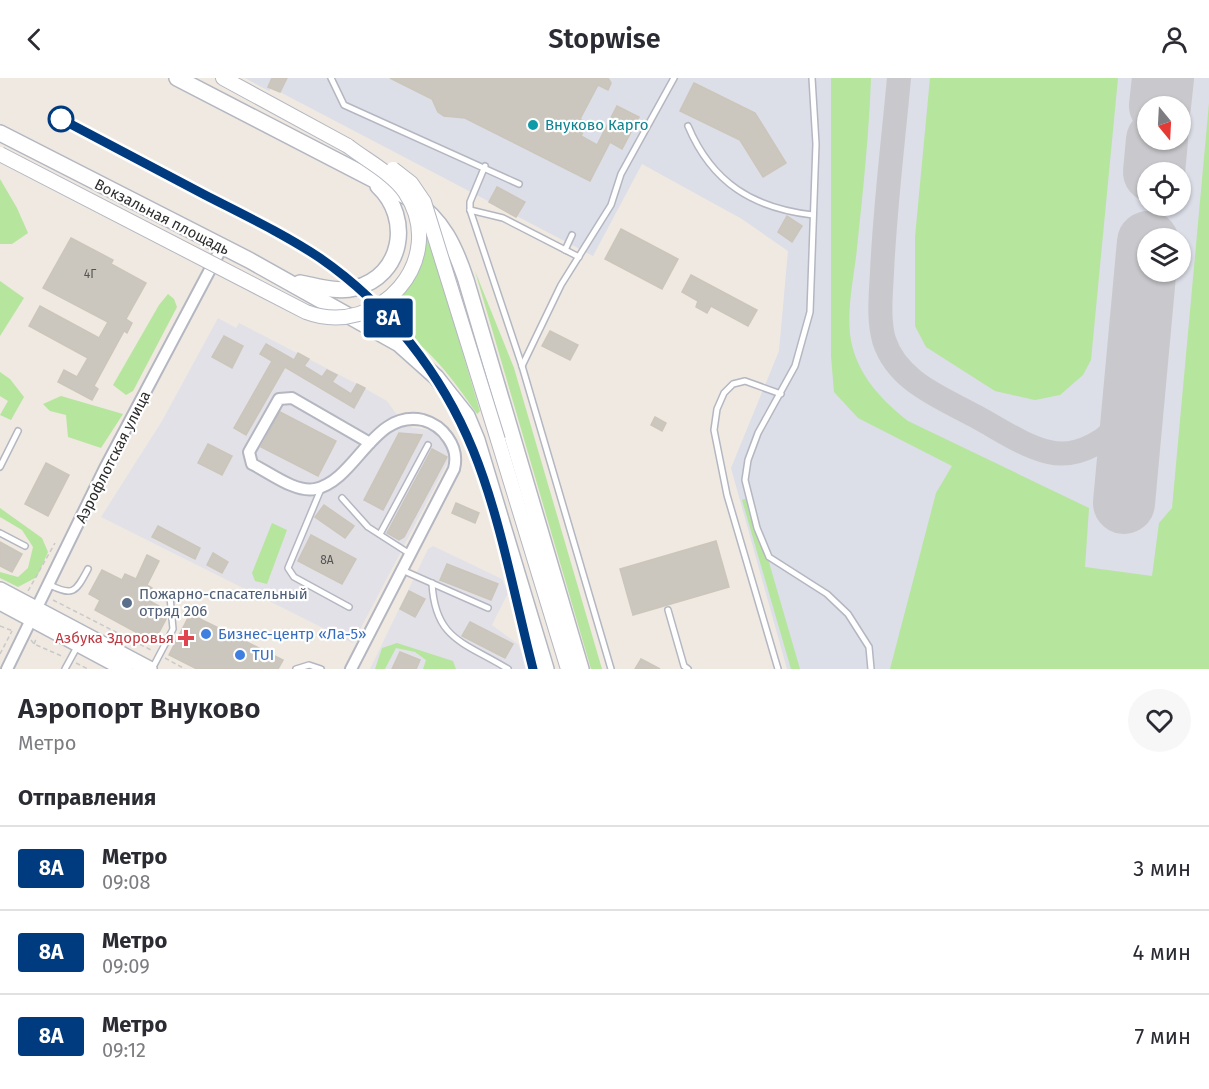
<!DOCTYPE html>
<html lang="ru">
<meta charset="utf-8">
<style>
:root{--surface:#fff;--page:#f7f7f7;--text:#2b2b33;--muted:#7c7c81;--line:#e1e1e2}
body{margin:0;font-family:"Fira Sans",sans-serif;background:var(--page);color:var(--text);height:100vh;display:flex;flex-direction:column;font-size:22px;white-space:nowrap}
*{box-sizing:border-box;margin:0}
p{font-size:20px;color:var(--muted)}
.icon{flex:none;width:33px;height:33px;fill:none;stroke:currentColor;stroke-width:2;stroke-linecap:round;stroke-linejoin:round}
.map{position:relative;height:591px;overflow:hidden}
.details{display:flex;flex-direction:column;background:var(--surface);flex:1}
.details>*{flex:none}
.badge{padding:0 12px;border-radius:4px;font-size:21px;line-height:39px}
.needle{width:39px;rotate:162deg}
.buttons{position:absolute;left:1137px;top:18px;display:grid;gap:12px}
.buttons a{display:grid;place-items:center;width:54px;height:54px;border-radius:50%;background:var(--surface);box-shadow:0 2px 4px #0004;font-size:30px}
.map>.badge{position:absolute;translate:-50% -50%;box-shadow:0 0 0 3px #fff}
h2{padding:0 18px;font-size:22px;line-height:54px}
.round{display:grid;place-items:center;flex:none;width:63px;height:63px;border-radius:32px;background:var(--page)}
.overview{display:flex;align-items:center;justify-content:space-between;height:102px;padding:0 18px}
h1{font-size:28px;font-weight:600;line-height:45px}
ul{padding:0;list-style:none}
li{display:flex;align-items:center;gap:18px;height:84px;padding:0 18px;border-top:2px solid var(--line)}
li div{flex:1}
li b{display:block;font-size:22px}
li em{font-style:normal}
li .badge{min-width:66px;font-weight:700;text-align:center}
header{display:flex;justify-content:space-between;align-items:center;height:78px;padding:0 18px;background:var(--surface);font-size:27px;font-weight:600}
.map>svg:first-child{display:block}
</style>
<header><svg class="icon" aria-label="back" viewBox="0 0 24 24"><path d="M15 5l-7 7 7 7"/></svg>Stopwise<svg class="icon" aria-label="person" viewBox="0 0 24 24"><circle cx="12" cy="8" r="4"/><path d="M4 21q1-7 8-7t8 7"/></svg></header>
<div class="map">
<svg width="1209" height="591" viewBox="0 0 1209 591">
<rect width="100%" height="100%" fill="#efe9e1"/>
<g fill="#e3e1e8">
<polygon points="218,240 236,250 239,245 357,306 387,323 405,348 433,353 448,370 449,382 353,565 101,439 162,343"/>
<polygon points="433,468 502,501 508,515 492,547 518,566 528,591 370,591 428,471"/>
</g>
<path fill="#dcdee8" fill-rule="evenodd" d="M245,0H1209V591H787L731,390L779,273L788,173L742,141L642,86L593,178L280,14L271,10L269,13ZM1148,28H1180V62H1148ZM1148,94H1180V128H1148ZM1148,160H1180V194H1148Z"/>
<g fill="#b6e59e">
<path d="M831,0H871C869,57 863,113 857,170C854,201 844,240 853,271C862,302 884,324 908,343L1089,430L1085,489L1152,498L1159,445L1172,430L1209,25V591H890L936,415L952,388L858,340L834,314L831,278Z"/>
<polygon points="930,0 1118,0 1091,282 1083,297 1060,317 1035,322 995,313 926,269 915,248 915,159"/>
<polygon points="0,101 17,130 28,155 12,166 0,166"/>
<path d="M426,160L429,162L480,333L477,336C450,297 421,256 375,240L396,225L398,239H408L409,229L397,225C413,206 425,186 426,160Z"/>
<polygon points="475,193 514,290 602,591 591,591"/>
<polygon points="0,203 24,220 0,258"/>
<polygon points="168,216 174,221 177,229 133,313 126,317 113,307 159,227"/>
<polygon points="0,294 10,301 24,319 11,342 0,337 8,323 0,318"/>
<polygon points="61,318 123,336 101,370 68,359 66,337 50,333 43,326"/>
<polygon points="750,419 800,591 791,591 742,422"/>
<polygon points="0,430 42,460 48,474 37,499 18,509 0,500 0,494 18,499 28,490 33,469 22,452 0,439"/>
<polygon points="272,445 287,452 267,506 255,503 252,495"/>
<polygon points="397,565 453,583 456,591 423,591 426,582 415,574 396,570 385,591 375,591 382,570"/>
</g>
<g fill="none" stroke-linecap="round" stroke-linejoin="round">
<path stroke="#c9c8cc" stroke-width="24" d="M899,0C893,65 885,129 882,194C881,216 878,241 884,262C897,303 940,319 975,338C998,350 1023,368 1049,374C1077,381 1112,362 1125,336C1129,328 1131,319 1134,311"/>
<g stroke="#c9c8cc" stroke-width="62">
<polyline points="1160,28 1163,0"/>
<polyline points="1154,94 1157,62"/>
<polyline points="1124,425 1148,164"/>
</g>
</g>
<g fill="#cbc7bf" stroke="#cbc5ba" stroke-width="1.5">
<polygon points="272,0 287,0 280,14 268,9"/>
<polygon points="390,0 608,0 611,5 608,12 598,7 580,41 588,45 581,58 597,67 617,28 639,39 622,71 610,64 590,103 465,40 444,38 438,34 432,21"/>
<polygon points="694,5 755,35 786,85 763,99 740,62 680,33"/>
<polygon points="497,109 525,124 516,139 489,124"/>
<polygon points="787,138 802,148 792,164 778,154"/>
<polygon points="621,151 678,181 662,211 605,181"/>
<polygon points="71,160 113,182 111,186 146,205 126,241 132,245 127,255 124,253 94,308 98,311 92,322 58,304 64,292 77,299 88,280 29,248 40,228 99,260 108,244 43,210"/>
<polygon points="691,197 757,232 748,248 711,228 707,235 696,229 698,223 682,214"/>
<polygon points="399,228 409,228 408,239 398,239"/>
<polygon points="550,253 578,267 570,282 542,268"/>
<polygon points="224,258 243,268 232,290 212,279"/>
<polygon points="266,266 294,282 298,275 309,281 304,288 322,299 327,292 337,297 332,304 351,316 357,306 365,310 354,330 285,289 246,357 234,350 272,283 260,276"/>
<polygon points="280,334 336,363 318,398 261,369"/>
<polygon points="655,339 666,345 662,353 651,347"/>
<polygon points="399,355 422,357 383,432 364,422"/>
<polygon points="208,366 232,378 222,397 198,385"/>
<polygon points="432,371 447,379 404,459 399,462 387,455"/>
<polygon points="46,385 69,397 48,438 25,426"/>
<polygon points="456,425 479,435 475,445 452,435"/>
<polygon points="324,427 354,448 345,460 315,439"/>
<polygon points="158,448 200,470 195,481 152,459"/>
<polygon points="311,457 356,481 342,506 298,483"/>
<polygon points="716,463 729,509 633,537 620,491"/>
<polygon points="0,464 22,476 12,494 0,488"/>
<polygon points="213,475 228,484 222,495 207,487"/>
<polygon points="147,477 159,483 147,507 152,510 146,521 159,528 155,536 166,541 154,564 95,532 100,522 89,516 102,492 122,502 125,496 136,501"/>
<polygon points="447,486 498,506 491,522 440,502"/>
<polygon points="409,513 425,521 415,539 400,531"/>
<polygon points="190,536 283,582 278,591 197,591 169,577"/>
<polygon points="470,544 513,566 505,580 462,558"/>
<polygon points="400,574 420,582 416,591 392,591"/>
<polygon points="641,581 660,591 635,591"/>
</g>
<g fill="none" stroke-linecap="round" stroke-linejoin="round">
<g stroke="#b4b7c1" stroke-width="8">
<g id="service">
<polyline points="331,0 344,27 519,106"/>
<polyline points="812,0 816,66 810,234 795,288 758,355 748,382 745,402 757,450 769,479 827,516 848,536 869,569 871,591"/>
<path d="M688,48C712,105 753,130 813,137"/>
<polyline points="485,88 470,124 470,132 522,288 611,591"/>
<polyline points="470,132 503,140 579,179"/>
<polyline points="565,172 572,157"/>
<polyline points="522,288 561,207 611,127 621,96 674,0"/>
<polyline points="0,389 18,353"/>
<polyline points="321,411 288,490 294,499 349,529"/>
<polyline points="342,420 368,449 410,476"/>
<polyline points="0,455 25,468"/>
<polyline points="380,456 428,367"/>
<polyline points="402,492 488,530"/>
<path d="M432,505C435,562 464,564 508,591"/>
<path d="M50,507C74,519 76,513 88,491"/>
<polyline points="668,532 684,588 688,591"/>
<polyline points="65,591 77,569"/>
<polyline points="152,591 173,551 170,519"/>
<polyline points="296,591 309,587 321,591"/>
<polyline points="778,591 727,417 714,352 717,331 724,315 733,306 745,303 781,316"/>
</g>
</g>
<g stroke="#b4b7c1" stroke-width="14">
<g id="minor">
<polyline points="7,591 105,390 222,169"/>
<path d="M351,591L454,391C457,379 455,370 448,360C442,351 434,345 423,342C373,331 357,402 315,411C295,415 269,394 252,386L249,374L279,321L292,320L370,365"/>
</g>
</g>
<g stroke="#b4b7c1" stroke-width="16">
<g id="tertiary">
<polyline points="223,0 348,68"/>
<polyline points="498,362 568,591"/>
</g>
</g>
<g stroke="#b4b7c1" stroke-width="18">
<g id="secondary">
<path d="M177,0L413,122C443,142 455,169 466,202L581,591"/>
<polyline points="0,55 249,182 399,266 436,299 467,338 477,362 546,591"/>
<path d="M300,205C317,208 337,215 355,210C403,198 412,140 378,108"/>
<polyline points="0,512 149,591"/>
<polyline points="0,524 125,591"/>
</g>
</g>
<g stroke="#c9c9c9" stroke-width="1.5" stroke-dasharray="4.5 3" stroke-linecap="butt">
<polyline points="28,513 55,465"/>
<polyline points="53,522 153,573"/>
<polyline points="0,548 13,553"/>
<polyline points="31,562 34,566 64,579"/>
<polyline points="34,566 37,559"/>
<polyline points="0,576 12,553"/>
<polyline points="165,580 185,591"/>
<polyline points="76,585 88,591"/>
</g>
<use href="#service" stroke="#fff" stroke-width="5"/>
<use href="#minor" stroke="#fff" stroke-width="10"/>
<use href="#tertiary" stroke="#fff" stroke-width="14"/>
<use href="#secondary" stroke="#fff" stroke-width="15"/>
<g stroke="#b4b7c1" stroke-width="16" stroke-linecap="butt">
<g id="tertiary-bridge">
<path d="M0,76L306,234C379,261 450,181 405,114C393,96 366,82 348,68"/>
<polyline points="393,91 411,105 424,124 498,362"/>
</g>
</g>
<use href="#tertiary-bridge" stroke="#fff" stroke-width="14"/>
</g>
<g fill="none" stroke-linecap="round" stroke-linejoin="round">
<g stroke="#fff" stroke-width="14">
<path id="line" d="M61,41C109,66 157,92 205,117C244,137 284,156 320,180C388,227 442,296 473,372C500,438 515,521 533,591"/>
</g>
<use href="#line" stroke="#003b80" stroke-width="9"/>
</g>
<circle fill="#fff" stroke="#003b80" stroke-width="3" cx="61" cy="41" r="12"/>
<circle fill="#0f9aa8" stroke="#fff" stroke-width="2" cx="533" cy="47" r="6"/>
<circle fill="#5c6f8a" stroke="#fff" stroke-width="2" cx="127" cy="525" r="6"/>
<g fill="#3f7fe0" stroke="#fff" stroke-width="2">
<circle cx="206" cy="556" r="6"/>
<circle cx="240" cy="577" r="6"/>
</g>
<path fill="#e0444e" stroke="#fff" stroke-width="2" d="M183 551h6v6h6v6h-6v6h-6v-6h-6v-6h6z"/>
<g text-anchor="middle" stroke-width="4.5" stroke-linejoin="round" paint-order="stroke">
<g font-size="12" fill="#555452">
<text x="90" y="200">4Г</text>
<text x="327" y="486">8А</text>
</g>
<g font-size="15" fill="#0d838f" stroke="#fff" text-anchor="start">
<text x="545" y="52">Внуково Карго</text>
</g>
<g font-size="15" fill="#2e2e2e" stroke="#fff">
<text transform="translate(162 139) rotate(27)" y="5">Вокзальная площадь</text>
<text transform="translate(113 379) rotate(-63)" y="5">Аэрофлотская улица</text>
</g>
<g font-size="15" fill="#4e5e75" stroke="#fff" text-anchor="start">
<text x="139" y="521">Пожарно-спасательный<tspan x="139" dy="17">отряд 206</tspan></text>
</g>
<g font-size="15" fill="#366cbe" stroke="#fff" text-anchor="start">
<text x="218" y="561">Бизнес-центр «Ла-5»</text>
<text x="252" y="582">TUI</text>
</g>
<g font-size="15" fill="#be3a42" stroke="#fff" text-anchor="end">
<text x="174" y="565">Азбука Здоровья</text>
</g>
</g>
</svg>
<div class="buttons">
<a><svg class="needle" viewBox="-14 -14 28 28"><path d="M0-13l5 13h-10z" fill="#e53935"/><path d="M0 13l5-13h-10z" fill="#7c7c81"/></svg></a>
<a><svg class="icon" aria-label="locate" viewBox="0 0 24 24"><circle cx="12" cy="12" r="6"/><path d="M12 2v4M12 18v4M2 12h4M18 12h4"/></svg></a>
<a><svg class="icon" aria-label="layers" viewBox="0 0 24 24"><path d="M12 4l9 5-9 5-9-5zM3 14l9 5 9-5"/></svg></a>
</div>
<b class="badge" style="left:388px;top:240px;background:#003b80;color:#fff">8А</b>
</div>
<section class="details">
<div class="overview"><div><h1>Аэропорт Внуково</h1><p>Метро</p></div><a class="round"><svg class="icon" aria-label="heart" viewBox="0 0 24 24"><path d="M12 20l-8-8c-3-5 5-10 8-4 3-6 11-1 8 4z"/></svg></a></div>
<h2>Отправления</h2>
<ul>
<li><span class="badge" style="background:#003b80;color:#fff">8А</span><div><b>Метро</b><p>09:08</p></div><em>3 мин</em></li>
<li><span class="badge" style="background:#003b80;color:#fff">8А</span><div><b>Метро</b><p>09:09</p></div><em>4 мин</em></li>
<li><span class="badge" style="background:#003b80;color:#fff">8А</span><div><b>Метро</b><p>09:12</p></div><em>7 мин</em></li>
</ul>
</section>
